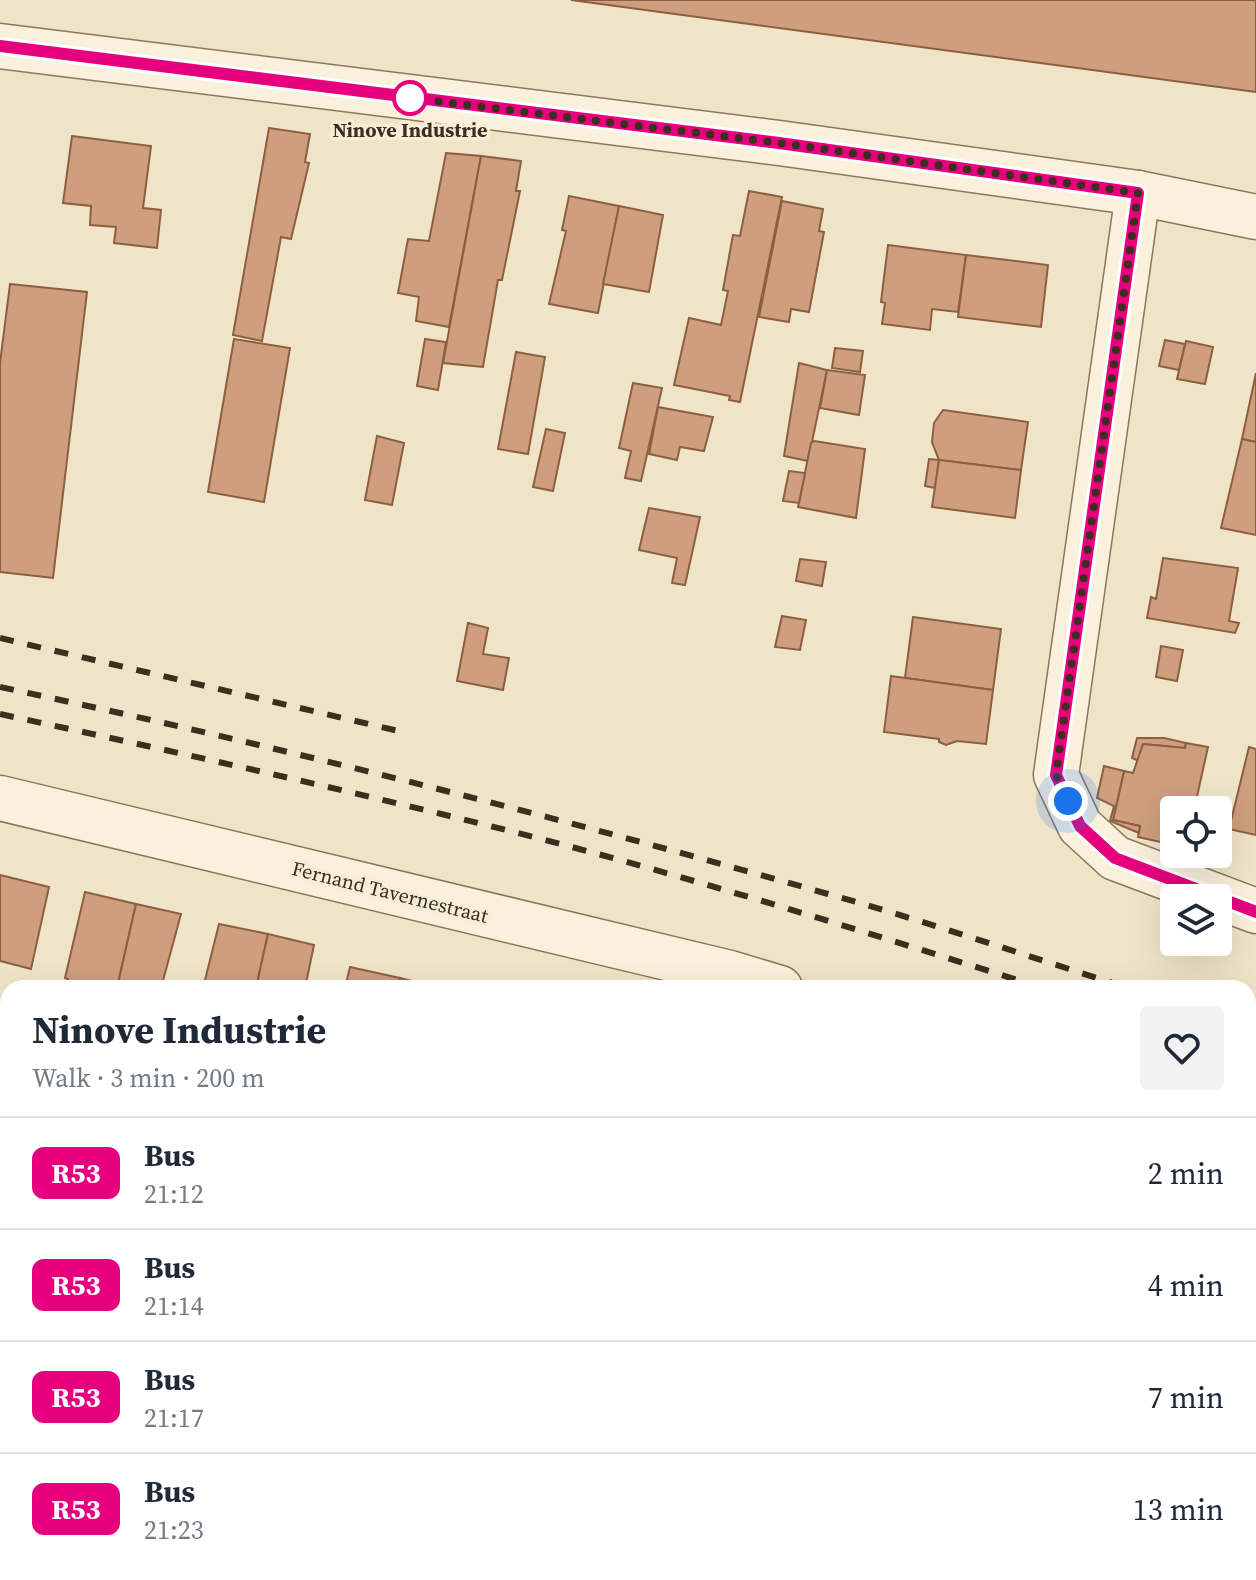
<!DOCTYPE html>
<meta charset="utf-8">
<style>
:root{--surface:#fff;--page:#f2f2f3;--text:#1f2937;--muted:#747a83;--line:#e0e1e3}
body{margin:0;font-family:"Source Serif 4",serif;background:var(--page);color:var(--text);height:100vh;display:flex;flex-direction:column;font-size:30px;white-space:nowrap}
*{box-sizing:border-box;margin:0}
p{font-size:26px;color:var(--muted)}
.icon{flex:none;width:44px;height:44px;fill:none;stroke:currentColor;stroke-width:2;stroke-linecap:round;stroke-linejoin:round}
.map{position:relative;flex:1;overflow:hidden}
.sheet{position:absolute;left:0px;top:980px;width:1256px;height:600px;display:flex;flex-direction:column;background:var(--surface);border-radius:24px 24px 0 0;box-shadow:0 8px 32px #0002}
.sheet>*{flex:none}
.badge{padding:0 16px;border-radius:12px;font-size:28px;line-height:52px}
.buttons{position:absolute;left:1160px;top:796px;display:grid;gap:16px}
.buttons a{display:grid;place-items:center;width:72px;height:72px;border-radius:8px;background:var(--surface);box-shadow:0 8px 32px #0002;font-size:40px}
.you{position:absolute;width:40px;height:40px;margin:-20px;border:6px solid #fff;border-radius:50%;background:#1a73e8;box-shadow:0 0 0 12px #1a73e833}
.map>.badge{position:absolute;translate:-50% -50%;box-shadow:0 0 0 4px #fff}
.round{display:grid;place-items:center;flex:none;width:84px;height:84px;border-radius:8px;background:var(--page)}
.head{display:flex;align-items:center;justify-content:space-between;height:136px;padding:0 32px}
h1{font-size:38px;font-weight:700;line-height:60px}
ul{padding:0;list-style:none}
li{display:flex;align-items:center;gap:24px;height:112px;padding:0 32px;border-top:2px solid var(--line)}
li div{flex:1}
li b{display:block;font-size:30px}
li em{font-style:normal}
li .badge{min-width:88px;font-weight:700;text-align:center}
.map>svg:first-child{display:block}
</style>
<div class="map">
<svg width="1256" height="1580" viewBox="0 0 1256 1580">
<rect width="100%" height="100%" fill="#f0e4c8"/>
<polygon fill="#e6deb5" points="0,1278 8,1279 8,1572 176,1572 175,1580 0,1580"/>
<g fill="#cf9f7d" stroke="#8d5f41" stroke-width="2">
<polygon points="571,0 1256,0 1256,92"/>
<polygon points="269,128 310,134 305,162 309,163 291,239 281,237 262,341 233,335"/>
<polygon points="72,136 151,146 143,208 161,210 157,248 114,243 116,227 90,225 91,206 63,203"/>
<polygon points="446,153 481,156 449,327 416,321 419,297 398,293 408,239 429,241"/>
<polygon points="481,156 521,161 516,191 520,191 502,280 498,280 483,367 443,363"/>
<polygon points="749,191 782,197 740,402 729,400 730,396 674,385 689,318 721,325 728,291 723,290 733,235 740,236"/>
<polygon points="569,196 619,206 598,313 549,304 566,231 562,230"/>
<polygon points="782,201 823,209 819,231 824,232 809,312 791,309 789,322 759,317"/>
<polygon points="619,206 663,215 649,292 603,284"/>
<polygon points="888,245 966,255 958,312 932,309 930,330 882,324 885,303 881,302"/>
<polygon points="966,255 1048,265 1041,327 958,317"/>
<polygon points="10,284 87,292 53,578 0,572 0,363"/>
<polygon points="234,339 290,348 264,502 208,492"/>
<polygon points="425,339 446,342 438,390 417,386"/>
<polygon points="1165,340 1185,344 1179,370 1159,366"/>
<polygon points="1186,341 1213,347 1205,384 1177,379"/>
<polygon points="835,348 863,351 860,372 832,368"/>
<polygon points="516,352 545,357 528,454 498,449"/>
<polygon points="799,363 827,370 808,461 784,456"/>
<polygon points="827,370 865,375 859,415 820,408"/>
<polygon points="1256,373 1256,442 1242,439"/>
<polygon points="633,383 662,388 641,481 625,478 631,451 619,448"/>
<polygon points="658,407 713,417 704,451 680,447 677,460 649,454"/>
<polygon points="943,410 1028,422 1021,470 939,460 932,442 934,423"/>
<polygon points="546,429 565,433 553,491 533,487"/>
<polygon points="377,436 404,443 392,505 365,500"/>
<polygon points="1242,439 1256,442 1256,535 1221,528"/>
<polygon points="814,441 865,449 856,518 798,507 811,443"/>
<polygon points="929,459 939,460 935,488 925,486"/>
<polygon points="939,460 1021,470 1015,518 932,507"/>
<polygon points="789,471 805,473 799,503 783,501"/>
<polygon points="649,508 700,517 685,585 672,583 677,558 639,550"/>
<polygon points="1163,558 1238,568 1229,621 1239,623 1235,633 1147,618 1151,597 1156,599"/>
<polygon points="800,559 826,562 822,586 796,581"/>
<polygon points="782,616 806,620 800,650 775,647"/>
<polygon points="913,617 1001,629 993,690 905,678"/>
<polygon points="468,623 488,628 483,654 509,658 503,690 457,681"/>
<polygon points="1161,646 1183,650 1177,681 1156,677"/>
<polygon points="891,676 993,690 986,744 957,741 946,745 939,742 939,739 884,732"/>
<polygon points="1137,738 1164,738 1186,743 1185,748 1143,744 1139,761 1132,758"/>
<polygon points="1186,743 1208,747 1194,810 1174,810 1174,845 1138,837 1140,826 1113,820 1124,771 1133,773 1143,744 1185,748"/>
<polygon points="1249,747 1256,749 1256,835 1229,829"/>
<polygon points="1104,766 1124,771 1113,820 1140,826 1139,833 1110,821 1114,806 1097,798"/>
<polygon points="0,875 49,887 31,969 0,961"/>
<polygon points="85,892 136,904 117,988 66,988 68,979 65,978"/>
<polygon points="136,904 181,914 161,988 117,988"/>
<polygon points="219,924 268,934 256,988 203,988"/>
<polygon points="268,934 314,945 305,988 256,988"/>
<polygon points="350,967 400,978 398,988 345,988"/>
<polygon points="400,978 440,988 398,988"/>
<polygon points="8,1040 8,1089 2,1087 7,1071 1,1069"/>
<polygon points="465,1572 1031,1572 1031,1580 464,1580"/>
</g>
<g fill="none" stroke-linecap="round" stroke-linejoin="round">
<g stroke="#8d765c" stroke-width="47">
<g id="minor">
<polyline points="0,46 779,143 1138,193 1256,217"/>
<polyline points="1138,193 1056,775 1080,826 1115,858 1256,911"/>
<polyline points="0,798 730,973 780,988"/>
<polyline points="1248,1128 1256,1131"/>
</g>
</g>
<use href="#minor" stroke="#faf1dc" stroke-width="44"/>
<g stroke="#3d2e20" stroke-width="6" stroke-dasharray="14 14" stroke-linecap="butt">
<polyline points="0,638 407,733"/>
<path d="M0,687C279,746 554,816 828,894C929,922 1029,957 1129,988"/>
<path d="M0,714C172,751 343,789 514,832C692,877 868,933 1043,988"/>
<polyline points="1248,1029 1256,1032"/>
<polyline points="1248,1057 1256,1060"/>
</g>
</g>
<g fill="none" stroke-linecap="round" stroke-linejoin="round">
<g stroke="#fff" stroke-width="18">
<polyline id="line" points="0,46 779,143 1138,193 1056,775 1080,826 1115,858 1256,912"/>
</g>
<use href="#line" stroke="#e6007e" stroke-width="12"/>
<polyline stroke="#3d2e20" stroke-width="8" stroke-dasharray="0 14.4" points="410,98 779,143 1138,193 1056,775 1068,801"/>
</g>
<circle fill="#fff" stroke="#e6007e" stroke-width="4" cx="410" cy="98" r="16"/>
<g text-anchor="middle" stroke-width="7" stroke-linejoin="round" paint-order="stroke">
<g font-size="20" font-weight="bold" fill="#3d2e20" stroke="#f7eed8">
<text x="410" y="137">Ninove Industrie</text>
</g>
<g font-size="20" fill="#3d2e20" stroke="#f7eed8">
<text transform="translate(390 892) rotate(14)" y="7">Fernand Tavernestraat</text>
</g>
</g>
</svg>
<div class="buttons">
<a><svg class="icon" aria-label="locate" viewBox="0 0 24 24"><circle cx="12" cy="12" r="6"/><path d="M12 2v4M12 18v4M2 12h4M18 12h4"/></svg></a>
<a><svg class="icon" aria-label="layers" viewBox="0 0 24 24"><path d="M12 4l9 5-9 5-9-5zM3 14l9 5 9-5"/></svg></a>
</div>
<div class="you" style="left:1068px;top:801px"></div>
<section class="sheet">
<div class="head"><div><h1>Ninove Industrie</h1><p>Walk · 3 min · 200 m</p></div><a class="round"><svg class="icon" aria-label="heart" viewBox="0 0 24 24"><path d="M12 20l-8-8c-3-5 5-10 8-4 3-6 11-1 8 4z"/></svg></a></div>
<ul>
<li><span class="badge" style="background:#e6007e;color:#fff">R53</span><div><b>Bus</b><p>21:12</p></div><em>2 min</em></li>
<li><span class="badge" style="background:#e6007e;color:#fff">R53</span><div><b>Bus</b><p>21:14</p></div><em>4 min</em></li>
<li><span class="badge" style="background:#e6007e;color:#fff">R53</span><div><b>Bus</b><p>21:17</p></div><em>7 min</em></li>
<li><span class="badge" style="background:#e6007e;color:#fff">R53</span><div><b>Bus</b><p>21:23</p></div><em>13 min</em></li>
</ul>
</section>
</div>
